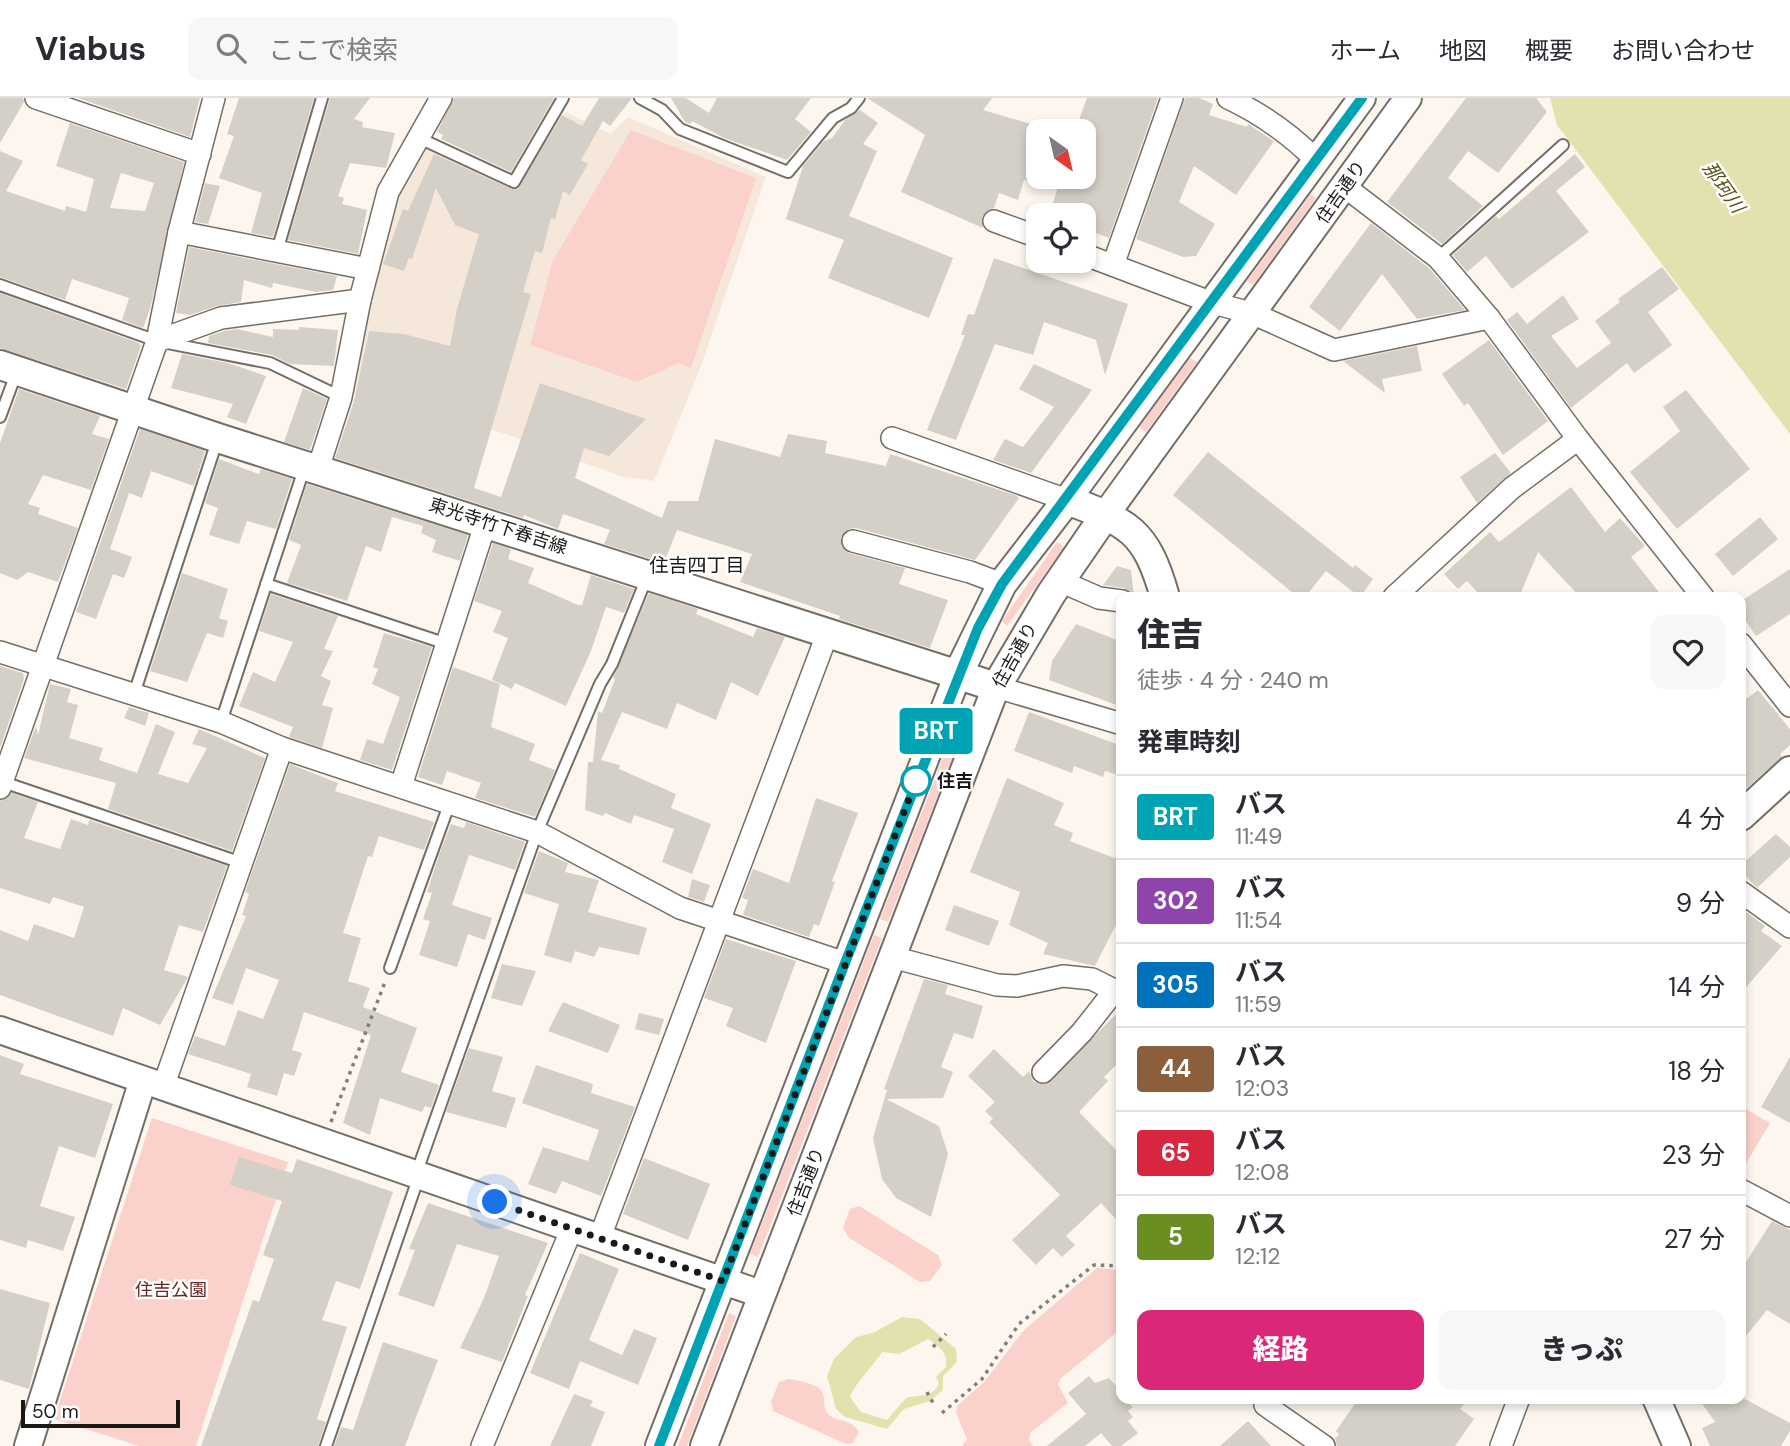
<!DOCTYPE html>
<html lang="ja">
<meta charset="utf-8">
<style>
:root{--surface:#fff;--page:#f7f7f7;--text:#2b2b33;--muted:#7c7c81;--line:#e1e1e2;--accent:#db2777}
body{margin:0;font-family:"DM Sans","Noto Sans JP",sans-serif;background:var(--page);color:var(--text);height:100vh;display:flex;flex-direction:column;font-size:26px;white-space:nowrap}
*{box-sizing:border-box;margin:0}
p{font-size:23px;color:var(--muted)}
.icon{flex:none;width:38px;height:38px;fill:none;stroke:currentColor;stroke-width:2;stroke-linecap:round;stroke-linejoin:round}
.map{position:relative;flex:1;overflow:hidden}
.sheet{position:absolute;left:1116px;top:494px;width:630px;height:812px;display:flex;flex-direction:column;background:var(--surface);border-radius:14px;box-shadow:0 4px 10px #0003}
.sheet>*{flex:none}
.badge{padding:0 14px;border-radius:5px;font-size:24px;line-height:46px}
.needle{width:46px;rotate:146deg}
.buttons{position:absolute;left:1026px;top:21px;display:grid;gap:14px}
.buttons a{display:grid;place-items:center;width:70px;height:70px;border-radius:14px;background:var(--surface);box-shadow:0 4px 10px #0003;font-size:35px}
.scale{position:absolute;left:21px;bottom:18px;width:159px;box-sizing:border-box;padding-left:7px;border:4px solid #1b1916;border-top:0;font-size:19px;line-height:24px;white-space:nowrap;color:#1b1916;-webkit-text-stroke:5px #fff;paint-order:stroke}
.you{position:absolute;width:35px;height:35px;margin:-18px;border:5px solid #fff;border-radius:50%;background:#1a73e8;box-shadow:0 0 0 10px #1a73e833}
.map>.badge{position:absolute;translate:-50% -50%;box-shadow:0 0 0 4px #fff}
h2{padding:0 21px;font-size:26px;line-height:63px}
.round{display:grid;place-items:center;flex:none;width:74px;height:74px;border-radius:14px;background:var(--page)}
.summary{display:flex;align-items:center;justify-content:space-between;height:119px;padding:0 21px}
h1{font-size:33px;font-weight:800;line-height:52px}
.action{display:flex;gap:14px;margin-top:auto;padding:14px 21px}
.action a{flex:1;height:80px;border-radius:14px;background:var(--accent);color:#fff;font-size:28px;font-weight:800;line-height:80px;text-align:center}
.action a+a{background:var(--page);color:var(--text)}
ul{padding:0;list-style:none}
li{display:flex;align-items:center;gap:21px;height:84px;padding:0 21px;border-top:2px solid var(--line)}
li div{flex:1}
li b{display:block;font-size:26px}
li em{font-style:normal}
li .badge{min-width:77px;font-weight:700;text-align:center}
header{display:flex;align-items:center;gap:42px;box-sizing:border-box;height:98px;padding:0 35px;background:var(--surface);border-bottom:2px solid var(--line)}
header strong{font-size:33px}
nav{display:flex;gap:38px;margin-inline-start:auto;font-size:24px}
.search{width:490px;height:63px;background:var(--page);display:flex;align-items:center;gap:18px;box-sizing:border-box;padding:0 24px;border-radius:14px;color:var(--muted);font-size:26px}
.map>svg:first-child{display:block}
</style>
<header>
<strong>Viabus</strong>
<div class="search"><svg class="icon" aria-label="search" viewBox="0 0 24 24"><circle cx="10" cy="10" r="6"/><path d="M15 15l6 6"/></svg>ここで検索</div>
<nav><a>ホーム</a><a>地図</a><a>概要</a><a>お問い合わせ</a></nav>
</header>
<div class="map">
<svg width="1790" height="1348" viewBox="0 0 1790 1348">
<rect width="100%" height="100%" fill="#fdf6ef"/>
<polygon fill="#f5e8db" points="566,14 610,36 628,19 766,79 699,273 654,383 620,378 506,336 350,295 364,218 394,97 425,48 515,90"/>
<g fill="#fbd1cc">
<polygon points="631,32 756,80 691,270 679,265 637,284 530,247 553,162"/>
<polygon points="1311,96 1316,100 1253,187 1247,183"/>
<polygon points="1190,260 1197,264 1146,334 1139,329"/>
<polygon points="1057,444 1064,449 1007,528 1002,523"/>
<polygon points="955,629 963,633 888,824 880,821"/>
<polygon points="874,837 882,840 758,1159 750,1156"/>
<polygon points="1741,1008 1770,1025 1741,1074"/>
<polygon points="152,1020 288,1064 196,1348 139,1348 54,1321"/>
<polygon points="859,1108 938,1157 942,1167 930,1183 920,1184 848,1139 843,1129 850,1111"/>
<polygon points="1097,1170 1122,1172 1122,1230 1060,1281 1058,1287 1068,1305 1030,1335 1029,1342 1033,1348 962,1348 967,1341 956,1315 957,1308 984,1284 1024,1232"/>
<polygon points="729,1215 736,1218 687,1348 678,1348"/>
<path d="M789,1281C798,1283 815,1285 821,1292C827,1300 821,1311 830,1318C841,1324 852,1322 859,1334L853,1345L846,1346L773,1313L771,1304L779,1284Z"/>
</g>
<g fill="#e3e2ae" fill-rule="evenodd">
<polygon points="1550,0 1790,0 1790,336 1557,27"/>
<path d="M902,1219L920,1221L956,1251L957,1264L943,1278V1292L930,1303L904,1311L887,1331L845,1319L836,1311L827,1278L834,1261L856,1239L873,1235ZM928,1241C939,1248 948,1254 946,1269L936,1279L939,1285C933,1301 919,1296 906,1300L887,1322L861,1314L850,1299C857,1282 872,1270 882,1254L899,1256Z"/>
</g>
<g fill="#d4d0c8" fill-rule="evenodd">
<polygon points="0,0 23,0 24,4 0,45"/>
<polygon points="78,0 200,0 190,39"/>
<polygon points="239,0 314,0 273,139 251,135 262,95 219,80 234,38 227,36"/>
<polygon points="330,0 370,0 354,21 363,24 362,29 395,35 386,70 350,65 338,98 344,100 342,106 367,112 358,156 288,142"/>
<polygon points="454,0 554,0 511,74 441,41 443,37 437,34"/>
<polygon points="599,0 632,0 610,28 603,23 581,62 588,66 570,97 563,93 555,121 551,120 542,155 535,153 523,194 531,196 474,390 501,399 540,285 646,321 609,358 584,350 575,380 662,420 668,403 698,403 715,341 780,359 788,336 827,343 825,355 886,368 890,356 1015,397 1019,400 975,462 856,430 849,431 841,439 841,447 849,455 905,470 899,486 948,502 930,550 839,521 840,518 740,484 752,456 677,432 664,465 604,446 610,432 563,416 558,431 524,417 523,420 335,360 354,303 369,233 404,236 450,248 457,211 479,136 455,127 436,90 412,161 409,160 404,173 383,166 403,111 408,113 434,56 511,91 518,91 562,17 582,28"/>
<polygon points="671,0 686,0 709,15 717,0 811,0 795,21 811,34 787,62 724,40 692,23 690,26 685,24"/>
<polygon points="867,0 992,0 983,12 1038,28 1038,86 1024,82 1018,102 999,95 994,110 982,118 983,130 901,94 925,37"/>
<polygon points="1087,0 1158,0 1109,140 1083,130 1083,117 1052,108 1061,79 1083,79 1083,33 1075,33"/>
<polygon points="1185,0 1199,0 1213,6 1209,17 1247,29 1248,26 1274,43 1236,97 1194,68 1179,104 1215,126 1196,158 1183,159 1136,141"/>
<polygon points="1466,0 1536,0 1547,14 1498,75 1468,53 1448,80 1483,108 1442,146 1387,104"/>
<polygon points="860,12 878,25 863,46 877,53 849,118 953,160 929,220 828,180 844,142 786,121 803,68 824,43 832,40 845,22"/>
<path d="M70,25L184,64L150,211L143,230L122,222L129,200L72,181L65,202L0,179V53L23,63L6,93L65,113L66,108L86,114L94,81L56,68ZM121,75L154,85L145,113L110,110Z"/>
<polygon points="1575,56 1585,69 1556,93 1589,134 1512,191 1486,158 1467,174 1453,157 1496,118 1499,121"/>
<polygon points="205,85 220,88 208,126 195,124"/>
<polygon points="1371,125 1429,170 1465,212 1417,221 1382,176 1340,233 1309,209"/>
<polygon points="189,149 337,178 333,192 316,194 273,185 272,190 244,182 241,204 217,208 190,217 176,215"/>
<polygon points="994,160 1128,206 1105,277 1096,242 1044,224 1033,257 995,246 956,342 927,332 965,237 961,237 968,216 974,217"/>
<polygon points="1662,169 1679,191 1648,214 1672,247 1634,275 1627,265 1571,310 1507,222 1517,214 1527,226 1563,197 1579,221 1551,238 1577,270 1611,245 1595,223 1620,204 1618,201"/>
<polygon points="0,195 139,245 141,248 126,291 0,250"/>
<polygon points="299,229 338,232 334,268 290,266 272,257 208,245 209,238 224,233 237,231 273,239 273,231 299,232"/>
<polygon points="1489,242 1548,323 1503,357 1468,305 1464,308 1442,276"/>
<polygon points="1417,248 1422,273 1382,281 1385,295 1343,263"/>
<polygon points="182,256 228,265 266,278 246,326 227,319 233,306 171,290"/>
<polygon points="1034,266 1092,292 1031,375 993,362 1005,341 1023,349 1054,309 1019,291"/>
<polygon points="303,290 327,301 310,352 284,344"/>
<polygon points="19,291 100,318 92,336 109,341 91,392 43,377 28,406 40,410 38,416 78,430 58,484 28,474 17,482 0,475 0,345"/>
<polygon points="1686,292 1750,371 1677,431 1630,374 1680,333 1663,309"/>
<polygon points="140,331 205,353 194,388 151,373 142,400 129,395 110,451 132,459 124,480 113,476 96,521 76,514"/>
<polygon points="1208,354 1353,470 1355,467 1373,481 1360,499 1326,473 1305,499 1298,499 1173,397"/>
<polygon points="1495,355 1511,375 1477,405 1460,379"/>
<polygon points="219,361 259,376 261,371 292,381 276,431 247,423 239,446 209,437 218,410 205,405"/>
<polygon points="307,386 468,437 460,463 432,454 436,442 421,435 423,428 392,419 381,454 366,448 347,503 287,485 301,447 289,442"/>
<polygon points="1571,389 1605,434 1620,420 1645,448 1631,459 1663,499 1580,499 1538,454 1519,499 1482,499 1467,483 1458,491 1444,476 1490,434 1499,444"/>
<polygon points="1760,419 1778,441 1733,478 1715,456"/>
<polygon points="493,445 511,451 508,461 534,470 528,485 578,507 582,507 591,477 634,491 624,515 606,509 591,553 566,608 515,585 512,591 492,582 508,540 493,534 502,513 474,503"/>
<polygon points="1117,468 1131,472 1134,498 1124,490 1103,487"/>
<polygon points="1790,471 1790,516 1756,538 1741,516 1741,503"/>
<polygon points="182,475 228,491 219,520 228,523 223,540 207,535 187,584 150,573"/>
<polygon points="649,495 698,511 696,516 753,539 757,530 785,539 758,598 731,584 716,622 677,605 667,631 622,614 601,662 620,667 619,671 676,696 671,710 711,726 692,776 662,764 674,731 634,717 631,726 605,715 603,718 585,712 588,664 593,664 598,613 602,615 615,581 613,580"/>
<polygon points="271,496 338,518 324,551 333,553 321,578 331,583 322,607 333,610 322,650 289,639 293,629 239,608 253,574 275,584 293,544 259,533"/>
<polygon points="1076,526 1122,544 1122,609 1049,582 1052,563"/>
<polygon points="384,535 432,549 392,672 360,662 367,641 383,646 400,599 372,586 378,571 373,569"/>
<polygon points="0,568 23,575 24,581 0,650"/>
<polygon points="453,569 500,586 491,629 535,646 529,662 555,672 535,719 475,700 481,685 447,673 442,687 418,679"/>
<polygon points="50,586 71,591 67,604 78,607 69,640 103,650 99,662 137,675 156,626 175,634 158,676 188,685 207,650 192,646 199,631 265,660 232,753 108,711 116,685 24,660 36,628 38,637"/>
<polygon points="1758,592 1790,631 1790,647 1780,656 1782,659 1741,695 1741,605"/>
<polygon points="129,609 149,615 145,628 124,620"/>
<polygon points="1029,614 1122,648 1122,678 1105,673 1103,679 1074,668 1072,675 1014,653"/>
<polygon points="290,666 338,685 335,693 434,724 424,752 379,738 372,759 368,758 343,835 361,840 348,883 370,890 363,909 417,930 401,974 439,987 431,1010 425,1008 422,1014 380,1000 370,1037 343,1025 371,937 304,914 292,952 302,955 294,978 284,975 277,998 247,989 251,976 188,956 195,938 225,948 238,912 263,921 279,882 246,870 233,907 212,900 246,818 242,817 249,796 245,794"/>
<polygon points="1007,680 1064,705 1054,727 1073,735 1070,743 1122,763 1122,815 1095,868 1043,856 1048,845 1009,827 1020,794 970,774"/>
<polygon points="12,695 38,704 24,740 60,751 71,721 88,727 89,722 227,768 203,834 179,827 164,872 188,879 160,927 123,910 113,938 0,897 0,832 28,843 34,826 74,840 84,809 53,799 50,806 0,790 0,703"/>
<polygon points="816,700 858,715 832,783 835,784 819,828 814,826 809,839 743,817 748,802 742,800 753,771 789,785"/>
<polygon points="466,724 525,744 515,772 469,757 452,807 492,820 485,842 468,836 457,869 419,857 430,823 423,821 432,795 427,794 439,757 451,726 464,730"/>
<polygon points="1776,736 1790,749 1790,759 1757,790 1741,773 1741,767"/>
<polygon points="539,753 568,765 565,774 599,782 588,814 647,830 639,857 599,849 594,859 575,853 571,865 544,857 559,806 524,795"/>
<polygon points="692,781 710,787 704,804 688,799"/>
<polygon points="954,807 999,823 989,848 945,832"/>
<polygon points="1741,810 1765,828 1761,833 1782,848 1741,895"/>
<polygon points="726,841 796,863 766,945 726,928 733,910 704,900"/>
<polygon points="502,866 536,873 522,908 491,900"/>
<polygon points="924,881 948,887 945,896 983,908 973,941 954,935 941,969 953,974 943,1000 886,1001 939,1028 948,1056 931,1119 896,1100 882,1081 873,1040 887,992 884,991"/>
<polygon points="563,904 620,927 608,955 548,933"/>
<polygon points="1122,910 1122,961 1104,979 1108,983 1079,1014 1122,1058 1122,1128 1101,1105 1066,1138 1075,1147 1062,1159 1053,1150 1036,1167 1012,1142 1060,1097 989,1024 993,1021 985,1013 995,1004 968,978 994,951 1023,979 1029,973 1034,984 1047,986"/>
<polygon points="639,915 664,921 659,937 635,931"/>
<polygon points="469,950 503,959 492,993 516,1000 506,1030 446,1014"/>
<polygon points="0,957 24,966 20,976 113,1006 95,1060 59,1048 40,1108 75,1119 63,1153 28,1142 26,1150 0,1142"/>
<polygon points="1790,959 1790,1025 1761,1009"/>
<polygon points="536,967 593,986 591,995 635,1009 601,1098 562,1083 556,1096 528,1086 543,1049 588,1063 599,1032 522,1005"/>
<polygon points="239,1059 292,1075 297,1061 393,1094 360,1191 336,1183 322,1222 347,1229 317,1321 326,1324 318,1348 201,1348 253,1202 259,1204 274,1161 263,1157 282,1103 230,1087"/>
<polygon points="644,1060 710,1086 688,1142 623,1116"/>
<polygon points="428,1105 548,1145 525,1197 528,1198 502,1264 460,1250 484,1200 499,1158 457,1146 434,1209 398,1197 415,1152 409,1151"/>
<polygon points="1772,1123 1790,1132 1790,1226 1767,1212 1741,1244 1741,1172"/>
<polygon points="580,1155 619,1171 589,1242 622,1257 634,1231 657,1240 638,1287 580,1263 569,1291 530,1275"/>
<polygon points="0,1191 50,1205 29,1291 0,1282"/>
<polygon points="383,1244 438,1262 405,1348 334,1348 341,1329 353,1332"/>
<polygon points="1089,1278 1095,1285 1109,1280 1122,1295 1122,1300 1133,1309 1128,1313 1133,1319 1128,1323 1138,1335 1121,1348 1112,1348 1101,1335 1085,1348 1047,1348 1086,1316 1068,1295"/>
<polygon points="574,1296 593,1303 590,1308 605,1314 591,1348 550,1348"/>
<polygon points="1359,1300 1469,1300 1460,1311 1474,1321 1455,1348 1337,1348 1335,1341 1339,1336 1336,1333"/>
<polygon points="1698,1300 1743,1300 1790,1325 1790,1333 1781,1348 1710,1348 1702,1330 1715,1324"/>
<polygon points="1248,1323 1271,1348 1220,1348"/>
</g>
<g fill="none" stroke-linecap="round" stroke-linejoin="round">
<g stroke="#746e68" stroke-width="14">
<g id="service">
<polyline points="640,0 662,12 680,31 788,74 833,20 851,10 859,0"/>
<polyline points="419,40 514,84 563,0"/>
<polyline points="277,153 322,0"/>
<polyline points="1438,160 1563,47"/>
<polyline points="0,187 157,243 270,265 341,299"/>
<polyline points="0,319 17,273"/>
<polyline points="266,486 447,546"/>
<polyline points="134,596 218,340"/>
<polyline points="221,624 305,368"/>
<polyline points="0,683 242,765"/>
<polyline points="390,870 450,704"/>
<polyline points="326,1348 419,1078 420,1065 537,734 600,586 612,566 647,479"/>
</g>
</g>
<g stroke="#746e68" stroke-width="24">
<g id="minor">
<polyline points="36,0 200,56"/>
<path d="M1228,0C1262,16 1290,36 1316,62"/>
<polyline points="1344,88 1438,160 1489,220 1578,341 1703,499"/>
<polyline points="994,123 1038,139"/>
<polyline points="179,134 368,171"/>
<polyline points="1083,156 1210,204 1254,216 1334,252 1489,220"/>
<polyline points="1113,167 1172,0"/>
<polyline points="157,243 221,220 360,202"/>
<polyline points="892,340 1067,402"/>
<polyline points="318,371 341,299 360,202 388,94 441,0"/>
<polyline points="853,443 970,474 1002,486"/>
<polyline points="1060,483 1099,500 1122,503"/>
<polyline points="1394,499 1512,390 1578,341"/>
<polyline points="1741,546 1790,608"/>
<polyline points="0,554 221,624 282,650 537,734 680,810 845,865"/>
<polyline points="996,589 1122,626"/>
<polyline points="401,688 486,424"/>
<polyline points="0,690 157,243 179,134 214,0"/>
<polyline points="1741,794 1790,829"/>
<polyline points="892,859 997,887 1017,888 1063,878 1092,881 1122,896"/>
<polyline points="1043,974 1082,934 1115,892"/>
<polyline points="163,989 282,650"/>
<polyline points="1741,1092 1790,1118"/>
<polyline points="600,1139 828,534"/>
<polyline points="1268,1300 1265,1307 1324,1348"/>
<polyline points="482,1348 572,1130"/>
<polyline points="1501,1348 1519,1300"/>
</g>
</g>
<g stroke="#746e68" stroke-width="30">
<g id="tertiary">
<polyline points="1067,402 1362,0"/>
<polyline points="1106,416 1408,0"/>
<polyline points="0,932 761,1196"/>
<polyline points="1656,1300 1677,1348"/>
<polyline points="28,1348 143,982"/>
<polyline points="659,1348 958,576"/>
<polyline points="704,1348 996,589"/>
</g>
</g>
<g stroke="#746e68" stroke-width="32">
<g id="secondary">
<polyline points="0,267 218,340 996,589 1051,496 1106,416"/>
<path d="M958,576L1002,486L1067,402C1129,425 1146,432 1165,499"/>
<polyline points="1741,718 1790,673"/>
</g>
</g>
<g stroke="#827e79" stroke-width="3.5" stroke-dasharray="3.5 5" stroke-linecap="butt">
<polyline points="331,1024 385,884"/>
<polyline points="933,1249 946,1236"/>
<polyline points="927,1294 933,1305"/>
<polyline points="942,1315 982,1281 1019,1226 1094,1167 1122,1168"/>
</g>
<use href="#service" stroke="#fff" stroke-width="10"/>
<use href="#minor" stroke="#fff" stroke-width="21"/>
<use href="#tertiary" stroke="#fff" stroke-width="26"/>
<use href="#secondary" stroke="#fff" stroke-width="28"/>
</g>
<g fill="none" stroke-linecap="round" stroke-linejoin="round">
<g stroke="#fff" stroke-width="16">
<polyline id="line" points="659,1348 845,865 978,530 1002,486 1362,0"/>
</g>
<use href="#line" stroke="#00a3b4" stroke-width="10"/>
<polyline stroke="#1b1916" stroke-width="7" stroke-dasharray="0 12.6" points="495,1104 723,1183 916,683"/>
</g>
<circle fill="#fff" stroke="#00a3b4" stroke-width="3.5" cx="916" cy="683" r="14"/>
<g text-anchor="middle" stroke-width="5" stroke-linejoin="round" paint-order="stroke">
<g font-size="18" fill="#1b1916" stroke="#fff">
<text transform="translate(1341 94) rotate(-55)" y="6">住吉通り</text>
<text transform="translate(498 428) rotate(18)" y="6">東光寺竹下春吉線</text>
<text transform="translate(1015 557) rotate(-61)" y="6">住吉通り</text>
<text transform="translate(806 1084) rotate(-69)" y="6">住吉通り</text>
</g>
<g font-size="18" font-weight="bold" fill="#1b1916" stroke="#fff" text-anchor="start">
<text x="937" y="689">住吉</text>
</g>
<g font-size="18" fill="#672421" stroke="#fff">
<text x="171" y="1198">住吉公園</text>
</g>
<g font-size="19" font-style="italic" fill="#555318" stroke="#fff">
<text transform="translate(1724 89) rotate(55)" y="7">那珂川</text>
</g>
<g font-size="19" fill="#1b1916" stroke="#fff">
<text x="697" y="474">住吉四丁目</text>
</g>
</g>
</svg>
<div class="buttons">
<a><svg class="needle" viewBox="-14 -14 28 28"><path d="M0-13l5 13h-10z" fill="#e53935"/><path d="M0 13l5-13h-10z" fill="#7c7c81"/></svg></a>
<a><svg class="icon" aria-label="locate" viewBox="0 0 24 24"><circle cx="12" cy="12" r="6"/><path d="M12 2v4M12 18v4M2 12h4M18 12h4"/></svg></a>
</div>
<div class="scale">50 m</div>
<div class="you" style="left:495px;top:1104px"></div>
<b class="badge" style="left:936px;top:633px;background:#00a3b4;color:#fff">BRT</b>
<section class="sheet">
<div class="summary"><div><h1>住吉</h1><p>徒歩 · 4 分 · 240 m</p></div><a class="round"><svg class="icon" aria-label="heart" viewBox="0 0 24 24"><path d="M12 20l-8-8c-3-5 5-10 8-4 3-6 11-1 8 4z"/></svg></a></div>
<h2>発車時刻</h2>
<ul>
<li><span class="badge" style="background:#00a3b4;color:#fff">BRT</span><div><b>バス</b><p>11:49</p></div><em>4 分</em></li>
<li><span class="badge" style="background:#8e44ad;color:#fff">302</span><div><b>バス</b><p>11:54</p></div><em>9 分</em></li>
<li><span class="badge" style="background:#0072bc;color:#fff">305</span><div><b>バス</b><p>11:59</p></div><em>14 分</em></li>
<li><span class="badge" style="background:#8b5e3c;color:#fff">44</span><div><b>バス</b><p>12:03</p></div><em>18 分</em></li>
<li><span class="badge" style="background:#d7263d;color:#fff">65</span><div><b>バス</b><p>12:08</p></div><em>23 分</em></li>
<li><span class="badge" style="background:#6b8e23;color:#fff">5</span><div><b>バス</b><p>12:12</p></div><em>27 分</em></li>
</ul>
<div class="action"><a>経路</a><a>きっぷ</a></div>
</section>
</div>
